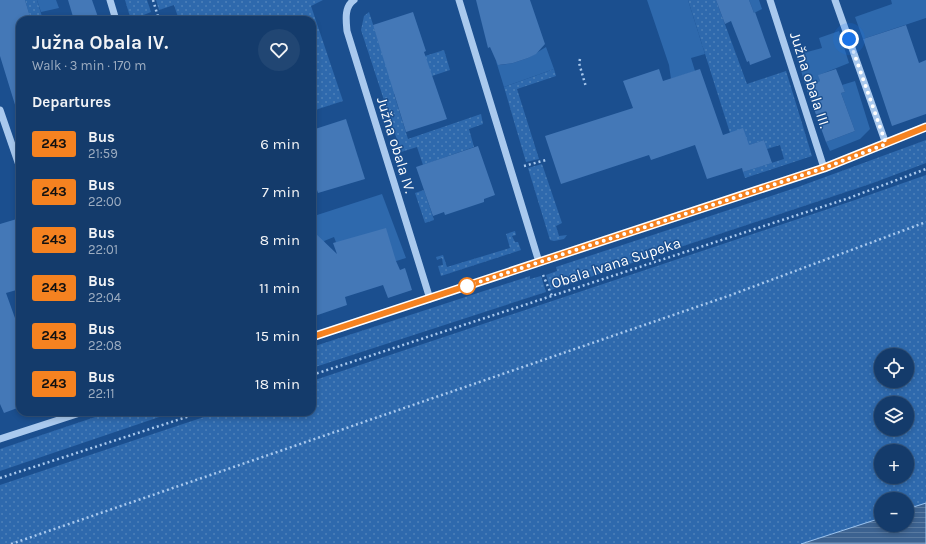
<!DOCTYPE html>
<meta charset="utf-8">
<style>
:root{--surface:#143b6b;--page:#214673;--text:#f1f3f6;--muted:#9dadc1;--line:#33557e}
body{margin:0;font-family:Karla,sans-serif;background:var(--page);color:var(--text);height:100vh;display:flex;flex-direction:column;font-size:15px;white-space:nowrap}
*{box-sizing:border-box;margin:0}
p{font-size:13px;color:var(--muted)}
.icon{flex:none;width:22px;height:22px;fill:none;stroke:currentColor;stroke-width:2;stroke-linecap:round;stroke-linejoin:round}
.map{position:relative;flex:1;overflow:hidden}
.drawer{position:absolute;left:16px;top:16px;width:300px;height:400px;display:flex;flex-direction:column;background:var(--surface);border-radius:12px;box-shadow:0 2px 6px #0003,0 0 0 1px var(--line)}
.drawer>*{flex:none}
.badge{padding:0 8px;border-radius:3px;font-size:14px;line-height:26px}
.buttons{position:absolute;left:874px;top:348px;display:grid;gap:8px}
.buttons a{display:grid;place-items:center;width:40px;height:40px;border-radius:50%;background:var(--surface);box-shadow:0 2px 6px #0003,0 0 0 1px var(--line);font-size:20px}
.you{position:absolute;width:20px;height:20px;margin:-10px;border:3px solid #fff;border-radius:50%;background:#1a73e8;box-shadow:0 0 0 6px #1a73e833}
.map>.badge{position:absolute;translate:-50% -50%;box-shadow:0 0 0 2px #fff}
h2{padding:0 16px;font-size:15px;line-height:36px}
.round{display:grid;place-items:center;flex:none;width:42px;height:42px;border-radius:21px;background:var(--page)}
.summary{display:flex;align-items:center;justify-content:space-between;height:68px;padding:0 16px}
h1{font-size:19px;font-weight:700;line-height:30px}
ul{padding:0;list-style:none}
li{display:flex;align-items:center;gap:12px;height:48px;padding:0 16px}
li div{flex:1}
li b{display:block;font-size:15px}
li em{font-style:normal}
li .badge{min-width:44px;font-weight:700;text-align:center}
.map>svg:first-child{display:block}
</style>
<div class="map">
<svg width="926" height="544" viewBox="0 0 926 544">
<defs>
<pattern id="grass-dots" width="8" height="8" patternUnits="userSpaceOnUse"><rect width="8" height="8" fill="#2e69ad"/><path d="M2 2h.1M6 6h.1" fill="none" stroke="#4d80b9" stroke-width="1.8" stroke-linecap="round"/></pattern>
<pattern id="water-rules" width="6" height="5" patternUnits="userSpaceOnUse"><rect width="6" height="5" fill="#3c6290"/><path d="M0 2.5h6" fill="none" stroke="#597aa1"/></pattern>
</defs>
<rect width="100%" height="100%" fill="#1b4f8f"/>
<g fill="url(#grass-dots)" fill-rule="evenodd">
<polygon points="25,0 37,0 43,20 31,20"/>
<polygon points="125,0 147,0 151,12 141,16 142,20 131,20"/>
<polygon points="156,0 323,0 311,6 343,101 312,111 312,20 179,20 174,5 159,10"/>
<polygon points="688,0 716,0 747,84 786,71 812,156 745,178 743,172 784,159 780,145 767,149 764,140 741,148 730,133"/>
<polygon points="369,12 387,68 444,50 450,70 432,76 394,94 408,139 481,114 483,124 469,129 474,147 423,165 417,147 401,152 361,30 364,16"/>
<polygon points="554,69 556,76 517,89 539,159 526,162 504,87"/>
<polygon points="926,140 926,163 873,183 551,290 546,275 557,271 556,267 562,265 798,187"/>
<polygon points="542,164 562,223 556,226 559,236 567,235 564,239 554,241 550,240 528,168"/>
<path d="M926,175V503L907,509V499H881V518L801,544H0V485L219,412H312V381L855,200ZM881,355H907V381H881ZM881,403H907V429H881ZM881,451H907V477H881Z"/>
<polygon points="424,190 434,220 425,223 415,193"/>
<polygon points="515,231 516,235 512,236 515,242 518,242 521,250 441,276 438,266 443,265 442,258 437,260 436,257 443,255 447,267 510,248 506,234"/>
<polygon points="530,276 530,279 541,276 546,292 312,368 312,347"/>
<polygon points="110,412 174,412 0,471 0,449"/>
</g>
<g fill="#2e69ad">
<polygon points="37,0 56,0 59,8 41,12"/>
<polygon points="647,0 688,0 705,54 691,58 695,71 671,79 669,65"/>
<polygon points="749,0 759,0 762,9 754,13"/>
<polygon points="891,0 926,0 926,18 863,39 855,17 892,4"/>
<polygon points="839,31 849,63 819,75 820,81 806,87 796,55 822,48 819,38"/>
<polygon points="546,47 554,69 504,87 496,61 500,65 513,63 528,58"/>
<polygon points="855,81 870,129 860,139 830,151 826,142 855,131 841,93 845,92 842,85"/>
<polygon points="382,194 406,258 367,270 342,258 334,237 324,241 328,251 312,256 312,209 314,216"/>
</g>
<polygon fill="url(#water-rules)" stroke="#9cc4f0" points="926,503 926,544 801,544 881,518 881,525 907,525 907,509"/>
<g fill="#4478b7">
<polygon points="0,0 25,0 31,20 20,20 20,107 16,108 0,56"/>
<polygon points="68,0 92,0 99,20 74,20"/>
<polygon points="476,0 530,0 545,44 536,54 528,58 513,63 498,65 490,47 488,48"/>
<polygon points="716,0 749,0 754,13 755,12 771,57 750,65 749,61 747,62 731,21 725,24"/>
<polygon points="413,12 426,51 424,52 447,119 406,132 373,25"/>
<polygon points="906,25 919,63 926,60 926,114 892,126 863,39"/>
<polygon points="659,69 663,81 700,69 723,135 743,128 749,145 764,140 772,163 743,172 742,168 707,179 695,145 651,160 649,155 561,184 545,136 633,108 623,81"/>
<polygon points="836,69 845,92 841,93 855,131 826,142 806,87 820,81 818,75"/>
<polygon points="346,119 365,179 318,193 312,175 312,130"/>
<polygon points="478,146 495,195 484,199 484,202 445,215 444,212 433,216 416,167"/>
<polygon points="20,218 20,289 6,293 20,332 20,407 4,413 0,404 0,224"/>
<polygon points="386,228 396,261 400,270 405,268 412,290 388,298 383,285 345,297 347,305 312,317 312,230 337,254 333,243"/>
</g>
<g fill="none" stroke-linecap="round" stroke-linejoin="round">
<g stroke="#a9c9ee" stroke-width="2.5" stroke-dasharray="2 3" stroke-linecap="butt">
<polyline points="153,0 159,20"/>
<polyline points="580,59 579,63 586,87"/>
<polyline points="524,166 546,160"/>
<polyline points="543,275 552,296"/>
<polyline points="312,375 849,198 926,169"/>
<polyline points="0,478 202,412"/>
<polyline points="11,544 731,295 926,222"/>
</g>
<g stroke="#a9c9ee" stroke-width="7">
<polyline points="110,0 116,20"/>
<path d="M354,0C344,7 346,20 347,31L430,299"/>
<polyline points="459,0 539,262"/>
<polyline points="770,0 824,168"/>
<polyline points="835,0 886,144"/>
<polyline points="0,110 20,168"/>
<polyline points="312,337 824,168 926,127"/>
<polyline points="0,439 83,412"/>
</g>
</g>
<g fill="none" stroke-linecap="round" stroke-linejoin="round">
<g stroke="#fff" stroke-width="9">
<polyline id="line" points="312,337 824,168 926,127"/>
</g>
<use href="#line" stroke="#f58220" stroke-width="6"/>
<polyline stroke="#fff" stroke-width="4" stroke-dasharray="0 7.2" points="467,286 824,168 886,144 849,39"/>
</g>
<circle fill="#fff" stroke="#f58220" stroke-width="2" cx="467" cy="286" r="8"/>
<g text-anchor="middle" stroke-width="3" stroke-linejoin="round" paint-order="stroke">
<g font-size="15" fill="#fff" stroke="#1b4f8f">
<text transform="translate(810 80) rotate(72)" y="5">Južna obala III.</text>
<text transform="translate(396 145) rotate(73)" y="5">Južna obala IV.</text>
<text transform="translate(616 263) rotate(-18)" y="5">Obala Ivana Supeka</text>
</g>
</g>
</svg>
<div class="buttons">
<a><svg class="icon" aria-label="locate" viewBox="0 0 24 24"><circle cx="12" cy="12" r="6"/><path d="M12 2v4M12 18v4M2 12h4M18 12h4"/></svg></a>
<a><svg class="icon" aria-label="layers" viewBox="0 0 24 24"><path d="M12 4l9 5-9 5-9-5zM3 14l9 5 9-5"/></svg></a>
<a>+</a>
<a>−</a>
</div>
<div class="you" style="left:849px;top:39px"></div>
<section class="drawer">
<div class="summary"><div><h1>Južna Obala IV.</h1><p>Walk · 3 min · 170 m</p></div><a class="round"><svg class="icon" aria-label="heart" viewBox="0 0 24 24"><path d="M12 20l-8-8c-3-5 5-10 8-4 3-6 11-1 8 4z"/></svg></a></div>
<h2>Departures</h2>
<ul>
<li><span class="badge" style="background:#f58220;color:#111">243</span><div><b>Bus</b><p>21:59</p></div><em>6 min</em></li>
<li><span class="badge" style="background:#f58220;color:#111">243</span><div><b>Bus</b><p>22:00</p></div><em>7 min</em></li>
<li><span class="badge" style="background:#f58220;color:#111">243</span><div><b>Bus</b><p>22:01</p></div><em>8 min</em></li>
<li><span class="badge" style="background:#f58220;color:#111">243</span><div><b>Bus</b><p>22:04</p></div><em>11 min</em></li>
<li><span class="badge" style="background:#f58220;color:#111">243</span><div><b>Bus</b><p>22:08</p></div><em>15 min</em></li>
<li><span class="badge" style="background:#f58220;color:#111">243</span><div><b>Bus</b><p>22:11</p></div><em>18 min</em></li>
</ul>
</section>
</div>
